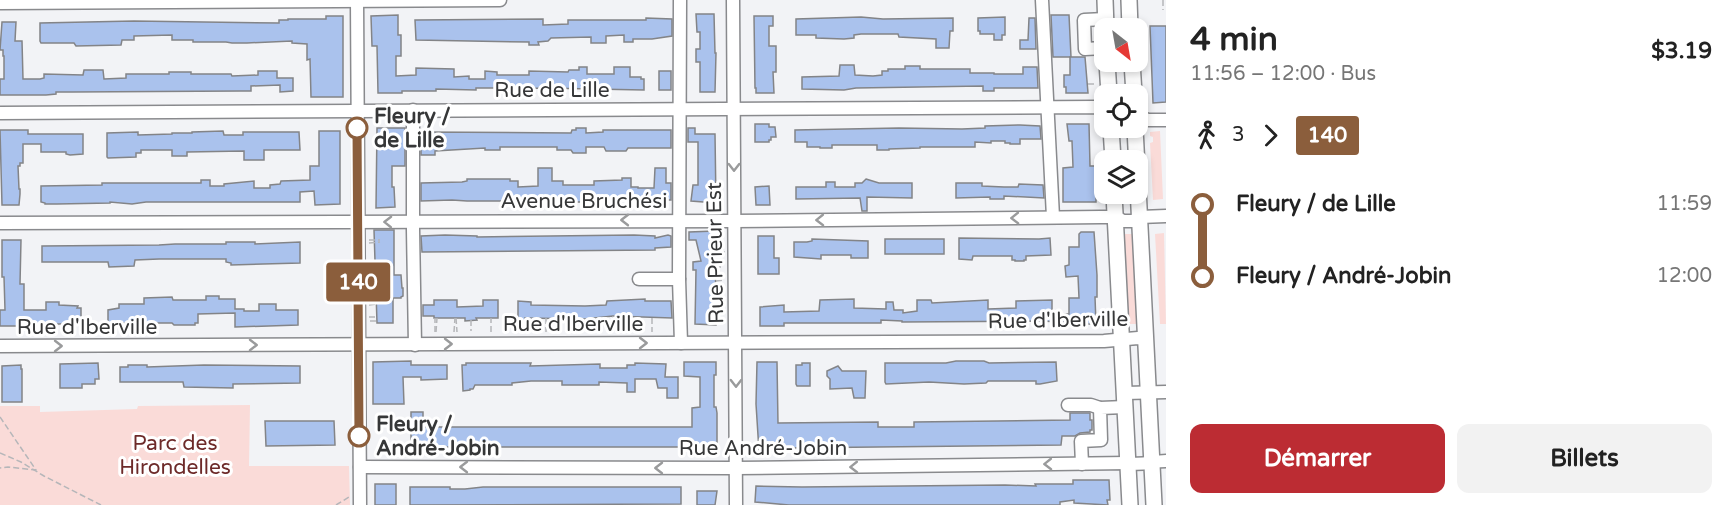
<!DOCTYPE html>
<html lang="fr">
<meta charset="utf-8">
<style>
:root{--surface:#fff;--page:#f2f2f2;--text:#222;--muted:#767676;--accent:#bc2c33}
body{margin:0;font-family:"Varela Round",sans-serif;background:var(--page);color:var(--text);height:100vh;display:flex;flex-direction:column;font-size:22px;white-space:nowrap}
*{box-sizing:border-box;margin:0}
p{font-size:20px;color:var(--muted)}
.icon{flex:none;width:33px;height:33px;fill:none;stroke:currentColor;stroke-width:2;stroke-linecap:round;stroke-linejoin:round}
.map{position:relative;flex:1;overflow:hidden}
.panel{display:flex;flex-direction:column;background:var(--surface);width:570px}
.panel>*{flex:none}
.badge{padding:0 12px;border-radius:4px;font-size:21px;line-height:39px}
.needle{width:39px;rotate:149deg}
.tools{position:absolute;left:1094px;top:18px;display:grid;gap:12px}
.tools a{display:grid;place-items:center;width:54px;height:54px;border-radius:12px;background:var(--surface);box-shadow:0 3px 9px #0003;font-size:30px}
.map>.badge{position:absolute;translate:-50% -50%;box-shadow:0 0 0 3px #fff}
.legs{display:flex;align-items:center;gap:9px;height:66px;padding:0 24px;font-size:20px}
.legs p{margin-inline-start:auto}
.headline{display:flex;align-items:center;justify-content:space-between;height:102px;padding:0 24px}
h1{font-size:33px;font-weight:700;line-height:45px}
.action{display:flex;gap:12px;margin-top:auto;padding:12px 24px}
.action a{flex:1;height:69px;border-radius:12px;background:var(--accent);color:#fff;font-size:24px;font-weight:700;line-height:69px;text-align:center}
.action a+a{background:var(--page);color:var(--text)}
ul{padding:0 24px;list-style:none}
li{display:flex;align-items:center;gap:21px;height:72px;font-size:22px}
li i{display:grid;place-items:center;width:9px;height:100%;margin:0 8px;background:currentColor}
li i::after{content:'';width:15px;height:15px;margin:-8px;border:4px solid;border-radius:50%;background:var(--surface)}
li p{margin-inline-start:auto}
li:first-child i{background:linear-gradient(#0000 50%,currentColor 0)}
li:last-child i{background:linear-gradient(currentColor 50%,#0000 0)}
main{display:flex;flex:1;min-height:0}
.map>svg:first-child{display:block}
</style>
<main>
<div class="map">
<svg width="1166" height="505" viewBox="0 0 1166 505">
<rect width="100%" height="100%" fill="#f2f3f6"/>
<g fill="#fadbd8">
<polygon points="1160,131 1163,199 1153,200 1150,143 1153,142 1153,137 1150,136 1150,132"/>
<polygon points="1164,233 1166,324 1160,324 1155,234"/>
<polygon points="1124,234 1133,234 1138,324 1129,324"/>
<polygon points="250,405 249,466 349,466 350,505 0,505 0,406 40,406 40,412 137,409 138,406"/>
</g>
<g fill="#aac2ed" stroke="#838487" stroke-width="1.5">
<polygon points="696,14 714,14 715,53 716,53 715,92 700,92 700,62 696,62 696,49 700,49 700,32 697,32"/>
<polygon points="398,15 398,35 401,35 401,56 396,56 396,76 416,75 416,68 454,69 454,77 469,76 469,79 485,79 485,71 497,72 497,75 529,75 529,71 568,72 569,70 579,70 579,67 587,67 587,74 614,74 614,67 630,67 630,77 641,77 641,79 644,79 644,90 542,88 504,90 504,88 476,88 476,90 436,89 436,91 402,91 402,93 378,93 377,46 372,46 371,16"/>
<polygon points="1051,15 1069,15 1071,57 1053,57"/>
<polygon points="326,16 343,16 343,97 311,97 310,59 307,60 307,44 292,43 292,41 247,43 232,43 226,42 193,42 193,40 172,40 172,35 134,36 134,40 122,40 121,45 76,46 74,43 41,43 40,41 40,23 134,21 279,23 279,20 288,20 288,19 326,19"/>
<polygon points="754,16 773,16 773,26 769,26 769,46 776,46 776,72 773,72 774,93 756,93 756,88 755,88"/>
<polygon points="861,17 883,19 953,18 953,31 950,31 949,48 936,48 936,39 899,37 898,34 861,34 854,35 854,38 844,39 816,38 816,35 796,35 796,19"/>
<polygon points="1005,17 1005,35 1002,35 1002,40 994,40 994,34 980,34 980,31 978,31 978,18"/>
<polygon points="646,18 672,19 672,36 652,39 633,39 633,42 624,42 624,35 606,36 606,43 591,43 591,37 551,38 548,41 538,42 539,45 529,45 529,42 416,40 415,20 543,19 543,25 568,24 568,20 646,20"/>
<polygon points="1029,18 1035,18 1036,49 1020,49 1020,40 1028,40"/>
<polygon points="2,22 16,22 15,41 22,41 23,79 40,79 44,78 44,74 83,75 84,70 103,70 104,79 126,78 126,74 169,74 169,72 191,72 191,74 231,74 232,76 258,75 258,71 277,71 277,78 293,78 293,91 280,92 280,85 251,86 251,91 241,91 72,92 56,92 56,94 46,95 0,95 0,79 4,79 4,56 3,56 3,50 0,50"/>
<polygon points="1150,26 1166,26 1166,102 1153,103"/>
<polygon points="1070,57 1085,57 1088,93 1066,93 1066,87 1064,87 1064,75 1070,75"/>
<polygon points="840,65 854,65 855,75 873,76 882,75 882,71 888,71 888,69 905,69 905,66 920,66 920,69 970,69 970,73 994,73 994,74 1023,74 1023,67 1037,67 1038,88 994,88 994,91 983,91 983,86 856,88 844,90 802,89 802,77 839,76"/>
<rect x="659" y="71" width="12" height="19"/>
<polygon points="755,124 769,124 769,127 775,127 776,137 771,137 771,140 769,140 769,142 755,142"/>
<polygon points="1067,124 1089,124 1090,166 1096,166 1096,202 1063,202 1063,168 1073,167 1072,141 1069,141"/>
<polygon points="1020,125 1040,126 1041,139 1020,139 1020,144 1010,144 1010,143 1005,143 1005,141 991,141 991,143 975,142 975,147 920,147 920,148 889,149 889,150 877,150 877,145 832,145 832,148 820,148 820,147 807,147 807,142 795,142 795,130 899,128 962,129 985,128 985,126"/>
<polygon points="377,128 405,128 405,166 392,166 392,187 394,187 395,207 376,208"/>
<polygon points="576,128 586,128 586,133 603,132 603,130 671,130 671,148 628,148 626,151 606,151 604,147 586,147 586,153 573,153 571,150 557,150 557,147 500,147 500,150 485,150 485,148 435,151 435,155 421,155 421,132 571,133 572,130 576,130"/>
<polygon points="688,128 695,128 695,134 715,134 716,203 691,201 693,185 698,185 698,142 688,142"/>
<polygon points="0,130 28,130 28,134 83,134 83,154 70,155 66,154 66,152 41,152 41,144 23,144 23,163 20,163 20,166 18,166 19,189 20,189 20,194 19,205 2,205"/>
<polygon points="223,131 224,135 243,135 243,132 299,132 300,150 264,150 264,160 244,160 244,151 187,152 187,156 172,156 172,150 141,150 141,153 136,153 136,157 108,158 107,157 107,133 138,132 138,135 172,134 172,133 192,133 192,132"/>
<polygon points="319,131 340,131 340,204 315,205 314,191 300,192 300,202 146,202 132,204 110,202 110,203 57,204 45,204 45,203 41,202 41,186 102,185 102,183 201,183 201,180 210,180 210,186 224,186 224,184 254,181 254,188 270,188 270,185 280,184 281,181 310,180 310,166 319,166"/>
<polygon points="538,168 552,168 552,181 563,181 563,185 594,185 594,181 622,180 622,178 631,178 631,187 638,187 638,188 654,188 655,168 666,168 666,183 671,183 671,200 602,200 585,201 585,202 574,202 574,199 555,200 551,199 524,199 524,200 502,201 467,201 452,200 421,201 421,183 462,182 467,181 467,179 510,179 510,181 518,181 518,187 538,186"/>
<polygon points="866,179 879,183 912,183 912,198 867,197 867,211 862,211 860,198 796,199 796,187 826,187 826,182 835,182 835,187 855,187 855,183 862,183"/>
<polygon points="956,183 982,183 982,186 1004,187 1018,187 1019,184 1043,185 1044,198 1004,196 1004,199 990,199 990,197 956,198"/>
<polygon points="769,186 770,205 756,205 755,187"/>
<polygon points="374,230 394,230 394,275 401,275 402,288 403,288 403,296 401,297 401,298 393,298 393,323 377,323"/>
<polygon points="715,231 716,325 695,324 696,270 693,270 693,262 701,261 696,240 689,240 689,232"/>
<polygon points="1081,232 1094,232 1097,275 1097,297 1095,297 1096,324 1064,324 1064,322 1038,321 902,322 902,321 881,320 881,323 784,323 784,326 760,326 760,307 784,305 784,312 819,311 820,300 854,299 854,308 886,309 886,302 893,302 894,310 903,310 903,313 917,311 917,300 931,300 932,303 988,300 988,309 1016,308 1016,301 1052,300 1052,314 1069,314 1069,298 1079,298 1078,276 1066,277 1065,266 1069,265 1069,247 1079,247 1079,234"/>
<polygon points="445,235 477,236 477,237 634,235 655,236 655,238 668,235 671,236 671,247 655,248 655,250 422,252 421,236"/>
<polygon points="758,236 774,236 774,258 779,258 779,274 758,274"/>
<polygon points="959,238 1039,239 1050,238 1051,255 1026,256 1026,260 1024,260 1024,261 1015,261 1015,260 1012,260 1012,256 973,256 972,260 959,259"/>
<polygon points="812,239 868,241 868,258 851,258 851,255 821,255 821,259 794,257 794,242 807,242 812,241"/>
<rect x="885" y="239" width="59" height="15"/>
<polygon points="2,240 21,240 20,284 24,284 24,310 46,310 46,302 59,302 59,305 78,306 77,308 81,308 81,324 33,324 33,326 0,326 0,310 5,310 4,277 2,277"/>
<polygon points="226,242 255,242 255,244 300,242 300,263 231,265 231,263 226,262 226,259 159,259 135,260 134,266 109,267 108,262 42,262 42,246 159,245 175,244 226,244"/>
<polygon points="206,296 219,296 219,299 235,299 235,309 244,309 244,311 259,311 259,304 276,304 276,310 298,310 298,325 235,327 235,313 198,314 198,323 195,323 195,325 174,325 172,323 108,323 108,310 119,308 119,304 144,304 144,298 172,297 173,300 206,300"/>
<polygon points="645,299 645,301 671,301 672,318 613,316 585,319 525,318 526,321 518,321 518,301 531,302 531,305 585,306 606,305 607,301"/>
<polygon points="434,300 457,300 457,307 483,306 483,300 498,300 498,318 476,318 477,320 465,321 465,318 434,318 434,316 423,316 423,305 434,305"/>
<polygon points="411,361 411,365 447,365 447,379 421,380 421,377 403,377 404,404 373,404 373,362"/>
<polygon points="956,361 984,361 989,363 1056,362 1057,381 1040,384 1036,384 1036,381 988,381 986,383 964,384 929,382 886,384 885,382 885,363 946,363"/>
<polygon points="684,362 716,362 716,375 714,375 714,407 716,407 717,413 717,447 478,447 450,446 450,447 423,447 423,450 411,450 411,412 423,412 423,427 692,427 692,408 700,407 700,377 684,376"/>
<polygon points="757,362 777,362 778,423 878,422 878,427 914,427 914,422 1070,420 1070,413 1090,413 1090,420 1092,420 1092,430 1090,430 1090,432 1080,433 1075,436 1062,436 1061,445 784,448 782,451 759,451 756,404"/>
<polygon points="98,363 99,379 95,379 95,384 82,384 82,388 60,388 60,364"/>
<polygon points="466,363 531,363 530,366 600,364 600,368 627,368 627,365 635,365 635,363 666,364 665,377 678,377 678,398 667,398 667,388 658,388 656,379 635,379 635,392 627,392 627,383 599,382 599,385 562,385 562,381 531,381 512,383 512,385 475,385 473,389 470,389 470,390 463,391 462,365 466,365"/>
<polygon points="802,363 810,363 810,386 797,386 796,384 796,365 802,365"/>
<polygon points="21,365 21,369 22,369 22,402 2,402 2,366"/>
<polygon points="128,365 147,365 147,367 204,365 300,366 300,383 233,384 233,388 184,387 183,382 120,382 120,367 128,367"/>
<polygon points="838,366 842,371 866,371 865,398 854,398 852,388 830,389 830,379 827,376 827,371"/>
<polygon points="265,421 334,421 335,445 266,446"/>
<polygon points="1073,480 1109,480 1110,500 1107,500 1108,505 1074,503 1074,500 1060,502 1060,505 789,505 755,502 756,486 802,487 1005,485 1036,486 1035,484 1073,484"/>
<rect x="375" y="484" width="21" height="21"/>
<polygon points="410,487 450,487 450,489 465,489 483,487 681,487 681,504 410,505"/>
<polygon points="697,491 717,491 715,505 697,505"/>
</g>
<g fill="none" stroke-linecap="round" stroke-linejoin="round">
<g stroke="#898a8d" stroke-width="15">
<g id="minor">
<polyline points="357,0 360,505"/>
<polyline points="680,0 679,279 681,343"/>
<polyline points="733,0 736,505"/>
<polyline points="1042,0 1053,217"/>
<polyline points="0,3 500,0"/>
<polyline points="1104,48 1085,49 1084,20 1105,19"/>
<polyline points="413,110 413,230 415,345"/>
<polyline points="0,113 1096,107 1104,109"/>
<polyline points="1137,117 1149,120 1166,120"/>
<polyline points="0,223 734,221 1101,217 1116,217 1123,221 1133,221 1140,217 1166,216"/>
<polyline points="639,279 679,279"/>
<polyline points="0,346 1104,341 1138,338 1146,339"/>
<polyline points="1125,393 1166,392"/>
<polyline points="1068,405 1091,405 1100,408"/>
<polyline points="1082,464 1081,441 1101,440 1100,408 1125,407"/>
<path d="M360,467L736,468L1128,463C1141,466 1153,461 1166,461"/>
</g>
</g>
<g stroke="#898a8d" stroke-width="18">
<g id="major">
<polyline points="1105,0 1106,28"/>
<polyline points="1129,0 1130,28"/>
<polyline points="1107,62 1109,94"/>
<polyline points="1132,62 1134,94"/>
<polyline points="1111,128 1113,160"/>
<polyline points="1135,128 1154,505"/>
<polyline points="1114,194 1130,505"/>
</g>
</g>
<g stroke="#b5b6b9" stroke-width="1.5" stroke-dasharray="6 3" stroke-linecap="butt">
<polyline points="1163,0 1163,10"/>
<polyline points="1140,37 1141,53"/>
<polyline points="1088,84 1096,84"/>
<polyline points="715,235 723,235"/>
<polyline points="369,240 380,240"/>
<polyline points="369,243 380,242"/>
<polyline points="715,244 715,249 724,249"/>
<polyline points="715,256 715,252 725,252"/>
<polyline points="369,262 379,261"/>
<polyline points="715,263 723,263"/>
<polyline points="369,265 379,265"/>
<polyline points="715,267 723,267"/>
<polyline points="716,281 724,280"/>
<polyline points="369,289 376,289"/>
<polyline points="369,297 376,297"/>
<polyline points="716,300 724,300"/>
<polyline points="369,305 377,304"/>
<polyline points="613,316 613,333"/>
<polyline points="369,317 377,317"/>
<polyline points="628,317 629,331"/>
<polyline points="456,318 457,332"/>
<polyline points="546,318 546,332"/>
<polyline points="568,318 568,332"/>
<polyline points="652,318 652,332"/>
<polyline points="717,318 725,318"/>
<polyline points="591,319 591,333"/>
<polyline points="603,319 607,319 607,316"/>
<polyline points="471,320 471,331"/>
<polyline points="370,321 377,321"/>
<polyline points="527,326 527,318"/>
<polyline points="639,331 639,317"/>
<polyline points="435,332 435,318"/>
<polyline points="436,332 437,318"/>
<polyline points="454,332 455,318"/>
<polyline points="491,332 491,318"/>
<polyline points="0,417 36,470 8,467 0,468"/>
<polyline points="0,453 21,462 44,476 101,505"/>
<polyline points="336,505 349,497"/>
</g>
<use href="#minor" stroke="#fff" stroke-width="12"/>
<use href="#major" stroke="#fff" stroke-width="15"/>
</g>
<defs><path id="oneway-chevron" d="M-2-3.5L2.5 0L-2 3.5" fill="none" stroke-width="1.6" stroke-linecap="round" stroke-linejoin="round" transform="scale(1.5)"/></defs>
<g stroke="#9a9b9c">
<use href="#oneway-chevron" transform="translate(734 167) rotate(90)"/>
<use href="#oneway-chevron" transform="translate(1015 218) rotate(179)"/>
<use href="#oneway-chevron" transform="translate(625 220) rotate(180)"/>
<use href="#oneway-chevron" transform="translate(820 220) rotate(179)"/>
<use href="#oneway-chevron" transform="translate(388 222) rotate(-179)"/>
<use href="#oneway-chevron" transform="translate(643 343)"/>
<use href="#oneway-chevron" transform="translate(448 344)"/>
<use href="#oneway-chevron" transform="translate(253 345)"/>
<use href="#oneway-chevron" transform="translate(58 346)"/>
<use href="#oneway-chevron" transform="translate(736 383) rotate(90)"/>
<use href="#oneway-chevron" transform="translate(1048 464) rotate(179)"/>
<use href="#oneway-chevron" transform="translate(464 467) rotate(-180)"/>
<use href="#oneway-chevron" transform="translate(854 467) rotate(179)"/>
<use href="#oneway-chevron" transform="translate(659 468) rotate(-180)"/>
</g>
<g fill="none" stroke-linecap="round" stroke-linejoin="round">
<g stroke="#fff" stroke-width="14">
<polyline id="line-1" points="357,128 359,436"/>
</g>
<use href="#line-1" stroke="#8b5e3c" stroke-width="9"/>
</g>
<g fill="#fff" stroke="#8b5e3c" stroke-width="3">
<circle cx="357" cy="128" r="10"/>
<circle cx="359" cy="436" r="10"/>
</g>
<g text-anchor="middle" stroke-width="6" stroke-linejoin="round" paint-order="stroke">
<g font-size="21" fill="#363738" stroke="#fff">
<text x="552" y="97">Rue de Lille</text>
<text x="584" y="208">Avenue Bruchési</text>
<text transform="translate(715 253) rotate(-91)" y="7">Rue Prieur Est</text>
<text transform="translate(1058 320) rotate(-1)" y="7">Rue d'Iberville</text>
<text x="573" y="331">Rue d'Iberville</text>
<text x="87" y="334">Rue d'Iberville</text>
<text x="763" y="455">Rue André-Jobin</text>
</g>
<g font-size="21" font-weight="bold" fill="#363738" stroke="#fff" text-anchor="start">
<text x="374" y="123">Fleury /<tspan x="374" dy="24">de Lille</tspan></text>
<text x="376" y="431">Fleury /<tspan x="376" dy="24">André-Jobin</tspan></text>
</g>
<g font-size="21" fill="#6d2a29" stroke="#fff">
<text x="175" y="450">Parc des<tspan x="175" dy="24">Hirondelles</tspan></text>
</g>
</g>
</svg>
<div class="tools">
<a><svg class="needle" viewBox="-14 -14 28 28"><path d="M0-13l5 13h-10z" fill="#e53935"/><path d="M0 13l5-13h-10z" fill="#767676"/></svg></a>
<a><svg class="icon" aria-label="locate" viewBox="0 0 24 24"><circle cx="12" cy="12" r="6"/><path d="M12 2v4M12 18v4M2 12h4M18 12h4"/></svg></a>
<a><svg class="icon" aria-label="layers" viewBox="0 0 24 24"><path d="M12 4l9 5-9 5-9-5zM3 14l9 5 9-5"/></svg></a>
</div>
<b class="badge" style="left:358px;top:282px;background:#8b5e3c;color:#fff">140</b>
</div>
<section class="panel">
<div class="headline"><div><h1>4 min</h1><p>11:56 – 12:00 · Bus</p></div><b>$3.19</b></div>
<div class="legs"><svg class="icon" aria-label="walk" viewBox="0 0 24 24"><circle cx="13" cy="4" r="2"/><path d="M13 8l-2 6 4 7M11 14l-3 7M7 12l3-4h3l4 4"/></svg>3<svg class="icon" aria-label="forward" viewBox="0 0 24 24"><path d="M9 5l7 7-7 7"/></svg><b class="badge" style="background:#8b5e3c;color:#fff">140</b></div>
<ul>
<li><i style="color:#8b5e3c"></i><b>Fleury / de Lille</b><p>11:59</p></li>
<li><i style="color:#8b5e3c"></i><b>Fleury / André-Jobin</b><p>12:00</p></li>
</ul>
<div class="action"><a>Démarrer</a><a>Billets</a></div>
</section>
</main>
